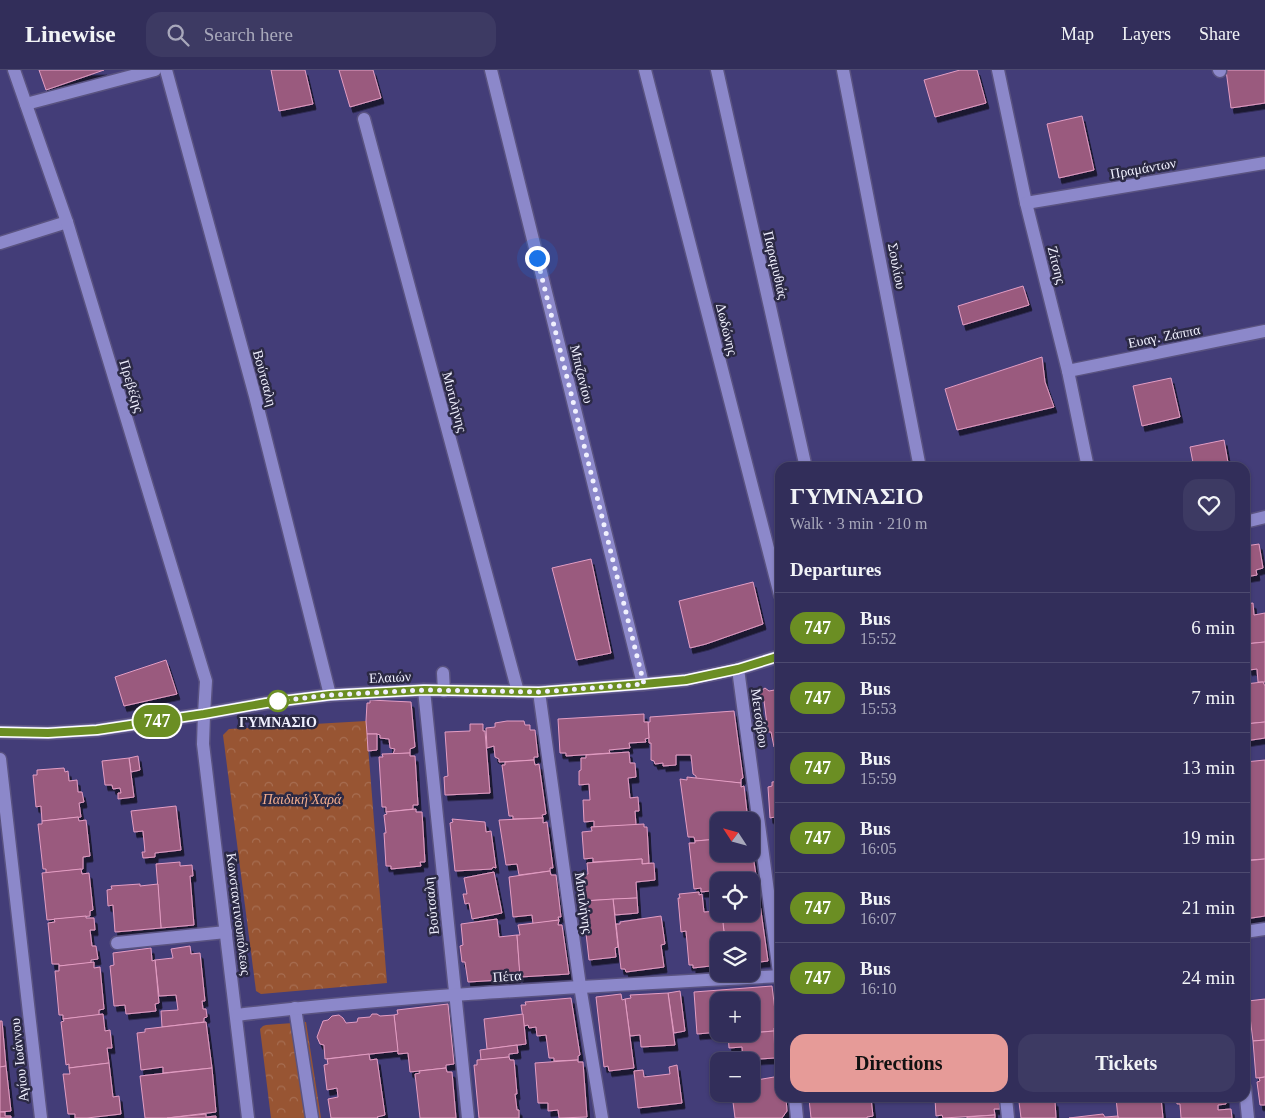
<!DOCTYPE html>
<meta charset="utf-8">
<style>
:root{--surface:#322e5a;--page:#3d3a63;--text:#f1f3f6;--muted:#a8a8bb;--line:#4d4a70;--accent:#e69b98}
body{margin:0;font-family:"Times New Roman",serif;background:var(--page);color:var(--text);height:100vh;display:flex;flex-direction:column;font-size:19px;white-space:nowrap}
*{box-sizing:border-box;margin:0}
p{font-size:16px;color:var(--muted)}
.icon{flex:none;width:28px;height:28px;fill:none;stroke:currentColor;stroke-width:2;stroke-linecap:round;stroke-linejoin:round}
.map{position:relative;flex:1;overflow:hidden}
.sheet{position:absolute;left:775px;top:392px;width:475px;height:640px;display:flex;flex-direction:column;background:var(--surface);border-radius:15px;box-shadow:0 1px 4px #0004,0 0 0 1px var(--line)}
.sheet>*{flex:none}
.badge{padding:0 10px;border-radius:16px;font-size:18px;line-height:32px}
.needle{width:32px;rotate:306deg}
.fabs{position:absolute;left:710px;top:742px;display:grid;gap:10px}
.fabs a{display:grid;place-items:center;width:50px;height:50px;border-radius:10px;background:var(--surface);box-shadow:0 1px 4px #0004,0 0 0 1px var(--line);font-size:25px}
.you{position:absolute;width:25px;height:25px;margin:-12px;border:4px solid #fff;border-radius:50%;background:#1a73e8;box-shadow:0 0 0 8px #1a73e833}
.map>.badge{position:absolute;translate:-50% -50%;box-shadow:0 0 0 2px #fff}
h2{padding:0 15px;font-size:19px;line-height:45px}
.round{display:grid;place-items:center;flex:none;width:52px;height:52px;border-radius:15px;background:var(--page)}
.headline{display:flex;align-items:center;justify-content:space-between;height:85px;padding:0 15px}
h1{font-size:24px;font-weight:800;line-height:38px}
.primary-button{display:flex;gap:10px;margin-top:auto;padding:10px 15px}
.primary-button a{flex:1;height:58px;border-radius:15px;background:var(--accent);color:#111;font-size:20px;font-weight:800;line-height:58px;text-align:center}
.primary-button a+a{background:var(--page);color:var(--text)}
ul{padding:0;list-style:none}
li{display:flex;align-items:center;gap:15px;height:70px;padding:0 15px;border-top:1px solid var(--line)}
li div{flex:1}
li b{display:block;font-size:19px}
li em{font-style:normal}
li .badge{min-width:55px;font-weight:700;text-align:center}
header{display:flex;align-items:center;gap:30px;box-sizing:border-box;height:70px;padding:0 25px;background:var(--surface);border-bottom:1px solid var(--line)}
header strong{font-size:24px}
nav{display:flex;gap:28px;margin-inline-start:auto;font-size:18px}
.search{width:350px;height:45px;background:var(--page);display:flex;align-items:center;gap:12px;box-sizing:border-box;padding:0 18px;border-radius:15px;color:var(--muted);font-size:19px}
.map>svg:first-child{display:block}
</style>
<header>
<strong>Linewise</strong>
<div class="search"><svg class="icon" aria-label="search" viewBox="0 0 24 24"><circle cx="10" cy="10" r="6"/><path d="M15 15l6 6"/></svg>Search here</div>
<nav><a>Map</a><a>Layers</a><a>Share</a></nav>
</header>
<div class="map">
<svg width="1265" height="1048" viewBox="0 0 1265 1048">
<defs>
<pattern id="forest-crowns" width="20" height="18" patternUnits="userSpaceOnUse" patternTransform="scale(1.25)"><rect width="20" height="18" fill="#985533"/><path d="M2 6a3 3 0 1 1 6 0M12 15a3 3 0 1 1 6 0" fill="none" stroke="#a76e52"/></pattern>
<filter id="shadow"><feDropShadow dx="3" dy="5.5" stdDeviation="0" flood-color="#0009"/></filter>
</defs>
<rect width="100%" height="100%" fill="#433d78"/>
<g fill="url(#forest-crowns)">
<polygon points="366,651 387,913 261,924 256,921 223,665 229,659"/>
<polygon points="306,952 321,1048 271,1048 260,959 263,956 266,955"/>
</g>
<g fill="#9a5a7e" stroke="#e39dc3" filter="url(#shadow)">
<polygon points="39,0 104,0 46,20"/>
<polygon points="271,0 305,0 313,34 279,41"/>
<polygon points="339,0 373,0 381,28 350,37"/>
<polygon points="960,0 977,0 986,33 935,47 924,10"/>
<polygon points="1226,0 1265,0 1265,33 1231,38"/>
<polygon points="1082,46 1094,100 1059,108 1047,54"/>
<polygon points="1023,216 1029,235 963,255 958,236"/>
<polygon points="1042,287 1045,312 1054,337 957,360 945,319"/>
<polygon points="1171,308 1180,347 1142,356 1133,316"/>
<polygon points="1224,370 1229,398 1194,398 1190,377"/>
<polygon points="1259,474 1263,498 1256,500 1257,505 1245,507 1245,476"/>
<polygon points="591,489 611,583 576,590 552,498"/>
<polygon points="753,512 763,554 706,574 690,578 679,531"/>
<polygon points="1253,533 1254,545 1265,543 1265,572 1245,574 1245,534"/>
<polygon points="1265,572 1265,612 1258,612 1257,599 1249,600 1248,584 1245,584 1245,574"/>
<polygon points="166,590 177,624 124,636 115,607"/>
<polygon points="1245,599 1246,599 1247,614 1245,614"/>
<polygon points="1263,612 1265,616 1265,652 1245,654 1245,614"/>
<polygon points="765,618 769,621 780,619 780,677 774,677 771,662 768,662 764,631 761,627 760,624 762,620"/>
<polygon points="370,630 411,632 415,677 410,679 410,683 393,684 395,679 390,678 389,669 380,668 380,665 377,664 367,664 366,651 367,633 370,633"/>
<polygon points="734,641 743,708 741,709 741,713 696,709 696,706 693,704 691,685 676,685 676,695 663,696 663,693 655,694 654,691 651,690 651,673 649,673 648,652 650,652 650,647"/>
<polygon points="644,644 644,652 648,652 649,668 645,669 646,672 629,673 630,678 609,680 610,683 566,686 566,683 560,683 558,649"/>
<polygon points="507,651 524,651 525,655 530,655 530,660 535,660 538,687 534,687 534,690 499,692 499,689 495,687 494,676 487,678 486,658 495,657 495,653"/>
<polygon points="1265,652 1265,668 1245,671 1245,654"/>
<polygon points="470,654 483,654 483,661 485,661 490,723 445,725 444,707 448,706 445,662 470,661"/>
<polygon points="367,664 377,664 377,680 368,681"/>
<polygon points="780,677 780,696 778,693 776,680"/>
<polygon points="629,682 630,693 635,693 636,707 628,708 630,728 638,727 639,741 635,741 636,755 594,757 594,751 584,752 583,730 590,730 589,714 579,715 579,701 581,700 581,688 586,688 586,685"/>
<polygon points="410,683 410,686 415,686 418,735 413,735 413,739 386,742 386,737 382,737 379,687 383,687 382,684"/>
<polygon points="138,686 140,700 131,702 129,688"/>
<polygon points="129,688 134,727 118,729 118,723 121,723 120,718 113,719 112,715 105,715 102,691"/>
<polygon points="534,690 535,695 539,694 546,744 542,745 543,748 513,749 513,746 509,746 502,695 505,695 505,692"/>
<polygon points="1265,690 1265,789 1248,790 1247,787 1245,787 1245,692"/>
<polygon points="64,698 65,702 68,701 69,711 77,710 78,722 82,722 84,732 79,733 81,747 42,751 41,736 36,737 33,705 37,705 37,700"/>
<polygon points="687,707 741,713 741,717 744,716 748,751 719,751 719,769 695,771 694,767 688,767 680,709 687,710"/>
<polygon points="780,711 780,751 776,751 775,747 770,748 768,717 772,716 772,712"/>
<polygon points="176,736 181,780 155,783 155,787 143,788 142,782 145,782 143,761 134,762 131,741"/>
<polygon points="416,739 416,742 422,742 425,792 420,792 421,796 391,799 391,796 386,796 384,763 386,763 384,745 387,744 386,742"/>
<polygon points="78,747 79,751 86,750 90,786 83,787 83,799 46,803 46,799 43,799 38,754 42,754 42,751"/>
<polygon points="543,748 543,753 547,752 553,798 550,798 550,801 519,805 517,794 506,795 499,750"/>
<polygon points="452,749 485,752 486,762 491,761 496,798 493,797 492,799 455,801 450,753 453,752"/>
<polygon points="644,754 644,757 647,757 649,793 642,794 642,789 593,792 593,788 584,789 582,762 592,761 591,757"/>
<polygon points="719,769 719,784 751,784 751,772 757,812 752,813 752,816 751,816 751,811 719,811 719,820 701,822 701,818 694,819 689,773 695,773 695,771"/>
<polygon points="642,789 642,794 654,793 655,810 636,812 637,828 581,831 580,816 583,816 582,805 588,804 587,793"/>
<polygon points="1265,789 1265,846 1245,849 1245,791"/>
<polygon points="180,792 180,796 192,795 193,806 190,806 194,855 161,858 156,794"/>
<polygon points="81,799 82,804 89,803 93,840 90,841 90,846 47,850 42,803"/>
<polygon points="550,801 551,805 556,805 561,847 558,847 559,850 533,854 532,845 513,847 509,807"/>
<polygon points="494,802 502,843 472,849 469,833 465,834 463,824 467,824 464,808"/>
<polygon points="140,814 140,816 158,814 161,858 115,862 113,835 108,836 107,820 112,819 111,816"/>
<polygon points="751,816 752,816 754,820 758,820 768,891 751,893 751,871 725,871 722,844 751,844"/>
<polygon points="699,822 699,825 702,824 704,842 719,841 719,844 722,844 725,871 719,871 719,895 693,898 693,895 689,895 686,861 681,862 678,828 680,828 679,824"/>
<polygon points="637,828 638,843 615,845 613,829"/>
<polygon points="613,829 618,877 615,878 616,887 589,890 583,837 585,836 585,831"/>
<polygon points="86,846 86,848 94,848 95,860 90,860 92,876 96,876 98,889 91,890 91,893 59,896 59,894 52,894 48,853 55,852 54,849"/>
<polygon points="661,846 665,874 661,875 664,897 626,902 625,899 621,899 616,854 620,854 620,852"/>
<polygon points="497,849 499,867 517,865 520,904 518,904 517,909 468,912 465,892 462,892 460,876 463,875 461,854"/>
<polygon points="559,850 558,855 562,855 569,904 520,907 517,865 520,865 518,855"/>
<polygon points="190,876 191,884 200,883 205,931 202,931 203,939 206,939 207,947 204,948 204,952 162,957 161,941 178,940 176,925 159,926 155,890 173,888 171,879"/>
<polygon points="151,878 152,891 155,890 159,933 155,934 156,941 126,944 125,935 114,936 110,896 114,895 113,883"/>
<polygon points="94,892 94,898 100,897 104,939 99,940 99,945 63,949 63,945 59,945 55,901 59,901 59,896"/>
<polygon points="772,916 777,957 774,958 774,961 751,963 751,931 719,931 719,962 697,964 694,922"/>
<polygon points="680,921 685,961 674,963 668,923"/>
<polygon points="668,923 675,975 641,977 640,965 630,966 625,929 631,928 630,925"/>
<polygon points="621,924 622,930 625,929 634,998 609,1001 608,996 604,997 596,927"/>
<polygon points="571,928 580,985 578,986 578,990 554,991 554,988 549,988 546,965 537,966 536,957 529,958 528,955 524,956 521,935 526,935 525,932"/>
<polygon points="1265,929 1265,970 1253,971 1248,931"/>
<polygon points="448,934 454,994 446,995 446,998 410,1002 408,983 398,984 394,945 398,944 397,940"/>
<polygon points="103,944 105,961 110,960 112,978 107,978 109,993 69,998 69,994 66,995 61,952 64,951 63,949"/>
<polygon points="372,944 377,944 380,946 394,945 398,981 325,989 324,975 320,974 317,967 323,951 328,950 332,946 339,945 343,948 346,953 357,952 358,948 370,947"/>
<polygon points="523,944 526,974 487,979 484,949"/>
<polygon points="0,951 2,951 6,996 0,997"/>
<polygon points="206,952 212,998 163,1003 163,997 141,1000 137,963 145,962 145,959"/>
<polygon points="774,961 775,988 743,990 742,977 729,978 728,964 751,964 751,963"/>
<polygon points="1265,970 1265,1007 1256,1008 1253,971"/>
<polygon points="517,975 518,983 509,984 509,987 481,990 480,980"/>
<polygon points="369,984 370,990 377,989 385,1045 377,1047 378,1048 331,1048 328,1029 338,1027 337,1018 327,1020 324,995 328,994 327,989"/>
<polygon points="509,987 510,990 514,990 517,1024 515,1024 517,1040 519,1040 519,1048 479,1048 474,995 477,995 477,990"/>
<polygon points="578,990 578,992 583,992 587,1047 559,1048 558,1040 548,1041 548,1033 538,1033 535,993"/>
<polygon points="109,993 113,1027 119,1026 121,1044 87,1048 75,1048 75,1044 68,1044 63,1004 70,1004 69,998"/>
<polygon points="677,995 682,1033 638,1038 634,1001 643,1000 644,1007 670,1004 669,997"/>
<polygon points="6,996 11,1041 0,1042 0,997"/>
<polygon points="212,998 216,1042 167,1048 145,1048 140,1006"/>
<polygon points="446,998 447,1002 452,1002 456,1048 420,1048 415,1004 420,1003 419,1001"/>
<polygon points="774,1007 780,1010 780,1028 786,1028 787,1041 782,1048 735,1048 732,1024 751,1024 751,1011"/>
<polygon points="1265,1007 1265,1035 1260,1035 1257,1012 1260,1011 1259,1008"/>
<polygon points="814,1028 871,1028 873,1046 867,1047 867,1048 811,1048 809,1029"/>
<polygon points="935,1028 999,1028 1000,1039 994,1039 995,1045 943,1048 942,1045 936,1046"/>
<polygon points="1023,1028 1053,1028 1053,1031 1055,1031 1056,1048 1021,1048 1019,1032 1023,1031"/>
<polygon points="1116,1028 1161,1028 1163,1048 1118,1048"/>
<polygon points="1176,1028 1226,1028 1226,1034 1218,1035 1218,1040 1231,1039 1232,1048 1181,1048 1180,1034 1177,1034"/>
<polygon points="0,1042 5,1042 5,1046 11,1046 11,1048 0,1048"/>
<polygon points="206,1044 206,1047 216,1046 216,1048 167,1048"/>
<polygon points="1103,1044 1105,1047 1118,1046 1118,1048 1069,1048"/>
<polygon points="995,1045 995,1048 967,1048 967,1047"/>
</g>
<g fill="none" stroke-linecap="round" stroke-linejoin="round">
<g stroke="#5a5381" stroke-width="15">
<g id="service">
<polyline points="443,603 444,621"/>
<polyline points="117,873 226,862"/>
</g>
</g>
<g stroke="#5a5381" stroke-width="15">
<polyline id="pedestrian" points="295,938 312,1048"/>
</g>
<g stroke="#5a5381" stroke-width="15">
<g id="minor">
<polyline points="166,0 255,326 330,625"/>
<polyline points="491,0 643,614"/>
<polyline points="645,0 780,525"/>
<polyline points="717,0 806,398"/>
<polyline points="843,0 920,398"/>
<polyline points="998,0 1026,133 1068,301 1088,398"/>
<polyline points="1219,0 1220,1"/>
<polyline points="26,34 155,0"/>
<polyline points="364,49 518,622"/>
<polyline points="1026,133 1265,93"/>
<polyline points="0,173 67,152"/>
<polyline points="1068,301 1265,261"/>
<polyline points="738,599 780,910"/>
<polyline points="424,620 468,1048"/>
<polyline points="539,622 580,916 602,1048"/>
<polyline points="204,644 203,674 248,1048"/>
<polyline points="0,689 41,1048"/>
<polyline points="1245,862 1265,859"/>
<path d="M237,945C417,924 599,916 780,906"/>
<polyline points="1245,1018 1248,1048"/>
<polyline points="795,1028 797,1048"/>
<polyline points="1006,1028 1008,1048"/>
</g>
</g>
<g stroke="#5a5381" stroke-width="15">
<g id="tertiary">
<polyline points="14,0 67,152 206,611 204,644"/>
<polyline points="1245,452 1265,447"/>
<polyline points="0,662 48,663 97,660 204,644 266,633 330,625 424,620 539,622 643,614 686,610 738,599 780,586"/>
</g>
</g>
<use href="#service" stroke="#8c88ca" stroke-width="12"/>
<use href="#pedestrian" stroke="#8c88ca" stroke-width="12"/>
<use href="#minor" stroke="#8c88ca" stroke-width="12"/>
<use href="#tertiary" stroke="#8c88ca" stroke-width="12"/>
</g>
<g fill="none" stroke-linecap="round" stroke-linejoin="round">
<g stroke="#fff" stroke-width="11">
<polyline id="line" points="0,662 48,663 97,660 204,644 266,633 330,625 424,620 539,622 644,614 686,610 738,599 780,586"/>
</g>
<use href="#line" stroke="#6b8e23" stroke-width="8"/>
<polyline stroke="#f0f0fe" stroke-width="5" stroke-dasharray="0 9" points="278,631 330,625 424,620 539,622 644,614 537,188"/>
</g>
<circle fill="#fff" stroke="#6b8e23" stroke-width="2.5" cx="278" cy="631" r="10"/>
<g text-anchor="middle" stroke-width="5" stroke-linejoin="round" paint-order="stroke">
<g font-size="14" fill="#f0f0fe" stroke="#2b2944">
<text transform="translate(1143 98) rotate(-10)" y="5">Πραμάντων</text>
<text transform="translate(776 195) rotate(77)" y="5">Παραμυθιάς</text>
<text transform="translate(1057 195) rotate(76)" y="5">Ζίτσης</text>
<text transform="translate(897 196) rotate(79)" y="5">Σουλίου</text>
<text transform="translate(727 259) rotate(76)" y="5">Δωδώνης</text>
<text transform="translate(1164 266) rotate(-11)" y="5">Ευαγ. Ζάππα</text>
<text transform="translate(582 304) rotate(76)" y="5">Μπιζανίου</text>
<text transform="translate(265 308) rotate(75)" y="5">Βούτσαλη</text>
<text transform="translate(132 316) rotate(73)" y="5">Πρεβέζης</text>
<text transform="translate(455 332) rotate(75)" y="5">Μυτιλήνης</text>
<text transform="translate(390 607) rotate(-3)" y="5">Ελαιών</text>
<text transform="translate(760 648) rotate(82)" y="5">Μετσόβου</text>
<text transform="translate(584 833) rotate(82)" y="5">Μυτιλήνης</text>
<text transform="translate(431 836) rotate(-96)" y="5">Βούτσαλη</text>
<text transform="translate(239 844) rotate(83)" y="5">Κωνσταντινουπόλεως</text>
<text transform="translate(507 906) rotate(-4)" y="5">Πέτα</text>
<text transform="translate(19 990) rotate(-96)" y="5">Αγίου Ιωάννου</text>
</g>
<g font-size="14" font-weight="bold" fill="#f0f0fe" stroke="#2b2944">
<text x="278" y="657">ΓΥΜΝΑΣΙΟ</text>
</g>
<g font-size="14" font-style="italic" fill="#f3ae8e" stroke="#2b2944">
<text x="302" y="734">Παιδική Χαρά</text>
</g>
</g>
</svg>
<div class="fabs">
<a><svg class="needle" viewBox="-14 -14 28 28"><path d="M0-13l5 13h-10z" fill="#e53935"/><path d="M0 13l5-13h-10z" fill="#a8a8bb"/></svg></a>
<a><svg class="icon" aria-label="locate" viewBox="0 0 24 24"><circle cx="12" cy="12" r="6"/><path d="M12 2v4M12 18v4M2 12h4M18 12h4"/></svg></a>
<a><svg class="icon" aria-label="layers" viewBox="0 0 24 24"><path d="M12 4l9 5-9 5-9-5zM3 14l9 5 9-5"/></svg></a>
<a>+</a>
<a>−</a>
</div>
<div class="you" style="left:537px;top:188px"></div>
<b class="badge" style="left:157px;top:651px;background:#6b8e23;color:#fff">747</b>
<section class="sheet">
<div class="headline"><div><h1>ΓΥΜΝΑΣΙΟ</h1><p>Walk · 3 min · 210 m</p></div><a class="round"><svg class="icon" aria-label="heart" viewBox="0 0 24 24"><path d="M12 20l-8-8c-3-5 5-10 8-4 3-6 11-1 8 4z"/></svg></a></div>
<h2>Departures</h2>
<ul>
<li><span class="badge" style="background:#6b8e23;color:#fff">747</span><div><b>Bus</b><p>15:52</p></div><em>6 min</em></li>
<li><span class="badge" style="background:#6b8e23;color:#fff">747</span><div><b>Bus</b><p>15:53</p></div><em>7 min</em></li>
<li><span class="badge" style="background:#6b8e23;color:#fff">747</span><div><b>Bus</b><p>15:59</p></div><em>13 min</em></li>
<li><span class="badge" style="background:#6b8e23;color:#fff">747</span><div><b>Bus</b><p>16:05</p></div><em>19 min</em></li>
<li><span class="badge" style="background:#6b8e23;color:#fff">747</span><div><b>Bus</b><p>16:07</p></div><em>21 min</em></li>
<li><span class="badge" style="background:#6b8e23;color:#fff">747</span><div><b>Bus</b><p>16:10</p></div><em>24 min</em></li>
</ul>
<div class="primary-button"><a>Directions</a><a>Tickets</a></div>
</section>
</div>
